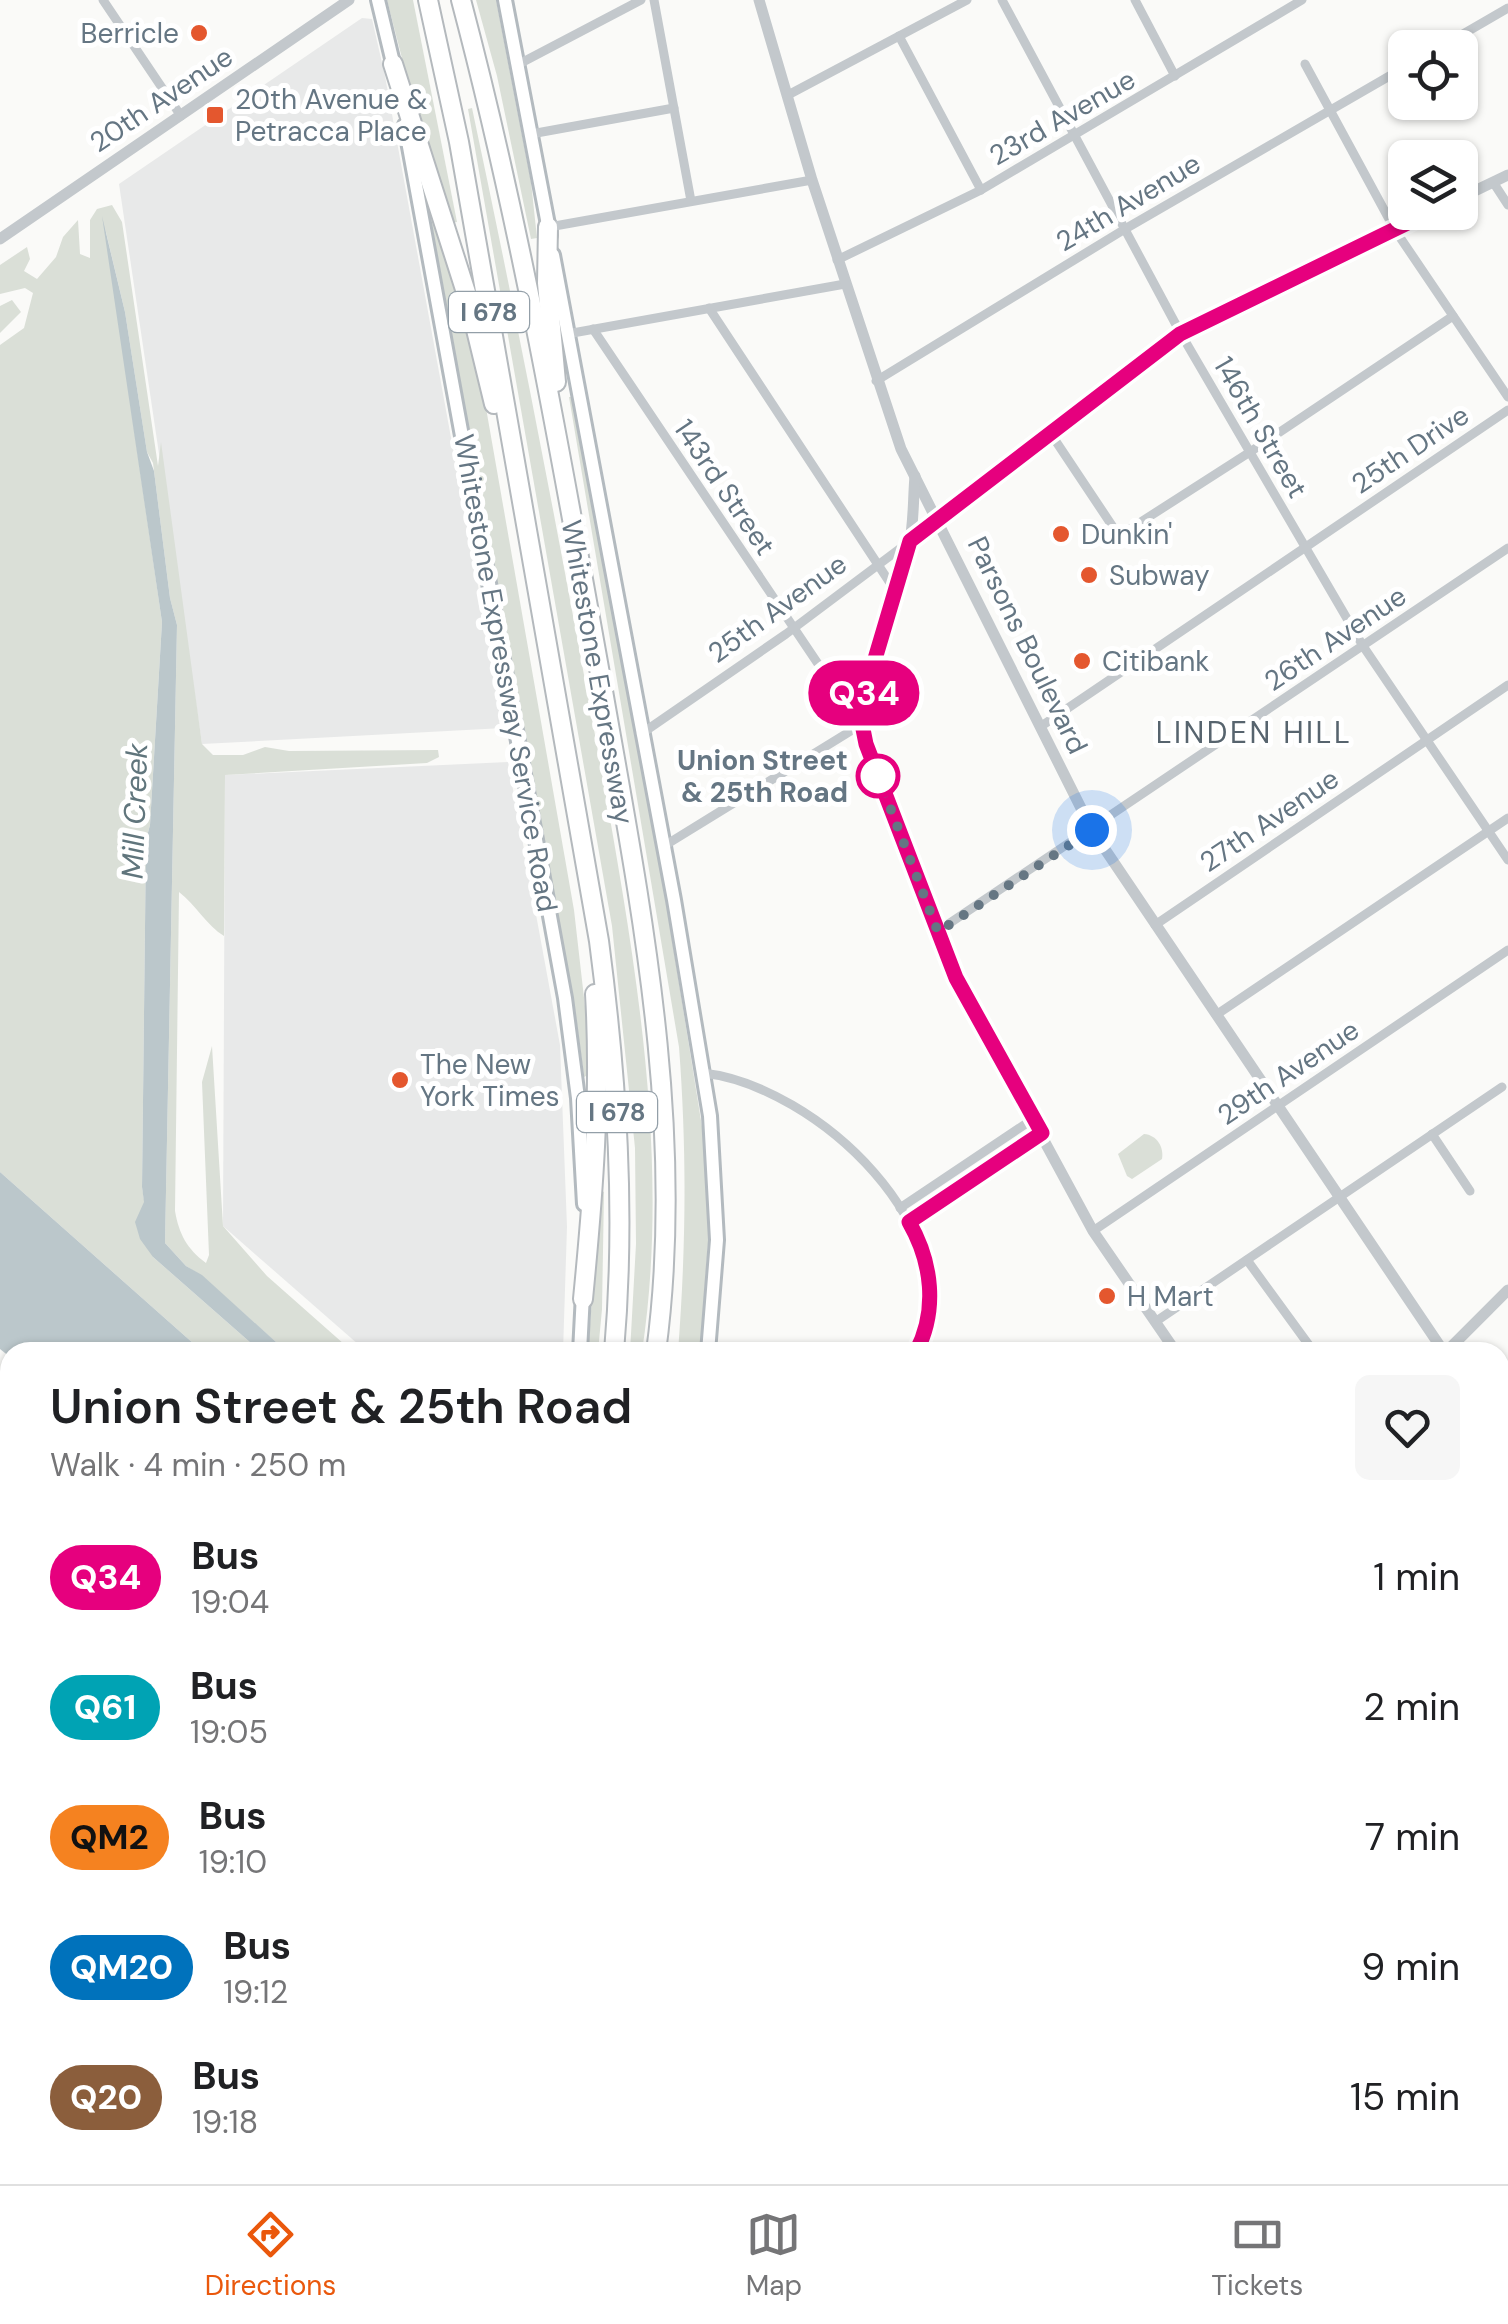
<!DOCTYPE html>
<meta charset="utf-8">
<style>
:root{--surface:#fff;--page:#f6f6f6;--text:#202124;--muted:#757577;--line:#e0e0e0;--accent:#ea580c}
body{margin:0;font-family:"DM Sans",sans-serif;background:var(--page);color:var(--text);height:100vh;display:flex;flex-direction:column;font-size:38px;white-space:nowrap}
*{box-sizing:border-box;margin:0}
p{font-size:32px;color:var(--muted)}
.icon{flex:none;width:55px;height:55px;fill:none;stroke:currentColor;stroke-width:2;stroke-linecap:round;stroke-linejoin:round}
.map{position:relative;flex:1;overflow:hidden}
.details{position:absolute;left:0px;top:1342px;width:1510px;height:842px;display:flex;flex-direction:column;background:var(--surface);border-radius:30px 30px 0 0;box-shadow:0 2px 8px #0004}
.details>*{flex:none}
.badge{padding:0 20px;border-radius:32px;font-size:35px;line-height:65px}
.tools{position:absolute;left:1388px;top:30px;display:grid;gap:20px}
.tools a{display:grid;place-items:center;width:90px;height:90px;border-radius:15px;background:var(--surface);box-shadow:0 2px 8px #0004;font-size:50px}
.you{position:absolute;width:50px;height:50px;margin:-25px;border:8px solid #fff;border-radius:50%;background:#1a73e8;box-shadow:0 0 0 15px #1a73e833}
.map>.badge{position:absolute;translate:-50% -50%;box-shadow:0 0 0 5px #fff}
.round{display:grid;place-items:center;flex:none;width:105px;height:105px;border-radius:15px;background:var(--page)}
.head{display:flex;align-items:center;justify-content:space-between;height:170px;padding:0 50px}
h1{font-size:48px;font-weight:600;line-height:75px}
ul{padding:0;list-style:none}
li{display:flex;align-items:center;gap:30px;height:130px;padding:0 50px}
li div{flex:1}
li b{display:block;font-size:38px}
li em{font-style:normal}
li .badge{min-width:110px;font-weight:700;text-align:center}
.menu{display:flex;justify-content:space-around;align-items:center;height:140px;border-top:2px solid var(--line);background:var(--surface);font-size:28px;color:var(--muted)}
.menu a{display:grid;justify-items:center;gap:5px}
.menu .current{color:var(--accent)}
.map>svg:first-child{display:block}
</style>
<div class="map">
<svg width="1508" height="2184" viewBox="0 0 1508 2184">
<rect width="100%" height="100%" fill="#fafaf8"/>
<g fill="#e8e9e9">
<polygon points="362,18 372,19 385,76 504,728 202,744 119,184"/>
<polygon points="508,762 560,1045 567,1227 563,1352 367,1352 223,1226 225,775"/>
</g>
<g fill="#dadfd7">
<polygon points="387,0 413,0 457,222 451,223 414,105"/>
<polygon points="476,0 496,0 531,182 537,238 531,239 497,76"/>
<path d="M472,108C519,328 561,547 601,768C635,959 671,1159 642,1352H630L636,1244L635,1148L612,926L468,109Z"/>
<path d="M112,205L122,222L158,466L161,442L202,744L213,755H243L265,747L289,751L438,750L439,757L427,763L225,775L224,936C207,926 195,904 179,892L175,1211C179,1234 187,1249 206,1263L209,1255L202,1082L212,1046L223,1226L267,1276L353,1352H287L202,1276L186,1266L165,1243L177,625L170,598L153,463L147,452L125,312L105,228L162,622L150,825L146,840L142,1187L153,1257L261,1352H203L0,1172V345L24,328L33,293L25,288L0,294V265L27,247L30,259L24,271L37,279L56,257L63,237L78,220L80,254L90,258V220L97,209Z"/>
<polygon points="436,219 461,304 486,408 574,910 591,1059 588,1075 584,1077 575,1010 431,220"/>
<polygon points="12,300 21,312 0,333 0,306"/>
<path d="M569,397H572L658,852L707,1158L709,1231L700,1352H678C686,1247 687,1153 679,1047Z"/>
<path d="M1144,1134C1157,1135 1164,1147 1162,1159L1132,1179L1127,1176L1118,1154Z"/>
<polygon points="600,1190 604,1192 602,1309 598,1352 588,1352"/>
<polygon points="0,1406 10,1414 10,1568 0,1560"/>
<polygon points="10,1744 10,1826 0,1819 0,1750"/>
<polygon points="1214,2175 1359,2175 1365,2184 1225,2184"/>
</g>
<g fill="#bbc7cb">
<polygon points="102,216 125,312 147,452 154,471 170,598 177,625 165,1243 186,1266 202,1275 287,1352 261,1352 153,1257 140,1239 135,1222 144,1202 142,1187 146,840 150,825 162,622"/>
<polygon points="0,1172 203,1352 10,1352 10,1357 0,1349"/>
</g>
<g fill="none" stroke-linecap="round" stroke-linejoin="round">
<g stroke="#b3babf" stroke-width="18">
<g id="secondary">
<polyline points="378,0 395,71"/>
<polyline points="505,0 550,235"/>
<polyline points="405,125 565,998 578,1098 584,1204"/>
<polyline points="553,255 674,900 710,1116 717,1240 708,1352"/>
<polyline points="580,1352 583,1294"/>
<polyline points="981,2175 992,2184"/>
<polyline points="344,2184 345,2175"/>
</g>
</g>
<g stroke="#b4b9bd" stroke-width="22">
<g id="motorway">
<path d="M428,0L459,142L599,941C617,1078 626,1214 614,1352"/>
<path d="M461,0C519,219 559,445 599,668C638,893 687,1123 656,1352"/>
<polyline points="393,64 470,305 494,404"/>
<polyline points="548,227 547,283 556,382"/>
<path d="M583,1299C593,1197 601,1096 595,994"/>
<polyline points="379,2184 379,2175"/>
<polyline points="396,2184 397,2175"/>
<polyline points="432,2184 434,2175"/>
<polyline points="457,2184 460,2175"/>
</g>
</g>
<g stroke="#c3c8cc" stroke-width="9">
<polyline points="103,0 181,116"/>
<polyline points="654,0 691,201"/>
<polyline points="1002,0 1181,334 1363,646 1508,860"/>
<polyline points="1135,0 1175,76"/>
<polyline points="899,36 981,190"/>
<polyline points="1439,48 1508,8"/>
<polyline points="519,64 641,0"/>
<polyline points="1305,64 1395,230 1508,397"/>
<polyline points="788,95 967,0"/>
<polyline points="531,134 674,108"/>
<polyline points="1493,182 1508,205"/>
<polyline points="549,227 812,180"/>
<polyline points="837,260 981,190 1302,0"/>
<polyline points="709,308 896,592"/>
<polyline points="593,329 841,698 862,711"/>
<polyline points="567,334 845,284"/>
<polyline points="876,381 1125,229 1405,67"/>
<polyline points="1051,434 1119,536 1250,452 1453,316"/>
<polyline points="1040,727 1508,410"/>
<polyline points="641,734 786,634 910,541"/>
<polyline points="664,846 862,724"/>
<polyline points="1155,925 1508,685"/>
<polyline points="938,931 1508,548"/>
<polyline points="1216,1015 1508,818"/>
<path d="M703,1073C815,1085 976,1233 916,1352"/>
<polyline points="1432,1134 1470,1191"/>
<polyline points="900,1208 1033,1119"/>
<polyline points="909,1222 1041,1133"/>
<polyline points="1093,1231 1508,950"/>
<polyline points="1247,1260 1314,1352"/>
<polyline points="1155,1322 1502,1087"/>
<polyline points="1500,1759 1508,1768"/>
<polyline points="0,1840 10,1847"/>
<polyline points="0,1883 10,1877"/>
<polyline points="1500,2106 1508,2104"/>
<polyline points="769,2175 780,2184"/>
<polyline points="1189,2175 1200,2184"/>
<polyline points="1374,2175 1380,2184"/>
<polyline points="627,2184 635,2175"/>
</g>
<g stroke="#c3c8cc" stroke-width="11">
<polyline points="759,0 812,180 901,449 1092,830 1444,1352"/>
<polyline points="1460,198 1508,175"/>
<polyline points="0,239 349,0"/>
<path d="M915,476C913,499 914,524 909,546C893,611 854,677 866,744L956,978L1093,1231L1176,1352"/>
<polyline points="910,541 1181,334 1430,212"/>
<polyline points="1446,1352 1508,1290"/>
<polyline points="0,1388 10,1396"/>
<polyline points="1500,1413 1508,1422"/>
<polyline points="1500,1545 1508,1537"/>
<polyline points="1500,2019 1508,2050"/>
<polyline points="955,2184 963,2175"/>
</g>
<use href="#secondary" stroke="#fff" stroke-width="12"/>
<use href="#motorway" stroke="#fff" stroke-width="18"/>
</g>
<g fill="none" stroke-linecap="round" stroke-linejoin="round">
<g stroke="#fff" stroke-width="22">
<path id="line" d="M916,1352C938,1310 932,1262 909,1222L1042,1133L956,978L866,744L862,724L864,696L910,541L1180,334L1430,212"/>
</g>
<use href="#line" stroke="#e6007e" stroke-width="15"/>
<polyline stroke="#657683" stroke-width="10" stroke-dasharray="0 18" points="878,776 938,932 1092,830"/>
</g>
<g fill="#e4572e" stroke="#fff" stroke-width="4">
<circle cx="199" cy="33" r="10"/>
<rect x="205" y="105" width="20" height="20" rx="5"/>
<circle cx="1061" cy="534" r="10"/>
<circle cx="1089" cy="575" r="10"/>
<circle cx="1082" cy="661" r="10"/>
<circle cx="400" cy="1080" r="10"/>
<circle cx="1107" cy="1296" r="10"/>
</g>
<circle fill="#fff" stroke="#e6007e" stroke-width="5" cx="878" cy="776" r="20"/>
<g text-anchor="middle" stroke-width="10" stroke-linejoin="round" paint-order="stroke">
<g fill="#fff" stroke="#939fa8" stroke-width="2.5">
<rect x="449" y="292" width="80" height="40" rx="8"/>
<rect x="577" y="1092" width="80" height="40" rx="8"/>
</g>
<g font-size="25" font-weight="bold" fill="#657683">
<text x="489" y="321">I 678</text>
<text x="617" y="1121">I 678</text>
</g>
<g font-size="28" fill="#657683" stroke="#fff" text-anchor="start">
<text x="179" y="43" text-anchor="end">Berricle</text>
<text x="235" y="109">20th Avenue &amp;<tspan x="235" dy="32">Petracca Place</tspan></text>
<text x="1081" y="544">Dunkin'</text>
<text x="1109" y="585">Subway</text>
<text x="1102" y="671">Citibank</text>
<text x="420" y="1074">The New<tspan x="420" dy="32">York Times</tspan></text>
<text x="1127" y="1306">H Mart</text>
</g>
<g font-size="28" fill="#657683" stroke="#fff">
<text transform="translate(161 99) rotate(-34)" y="10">20th Avenue</text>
<text transform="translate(1062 117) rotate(-30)" y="10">23rd Avenue</text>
<text transform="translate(1128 202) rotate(-31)" y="10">24th Avenue</text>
<text transform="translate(1261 427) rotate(60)" y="10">146th Street</text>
<text transform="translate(1410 449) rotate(-34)" y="10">25th Drive</text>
<text transform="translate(725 487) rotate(56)" y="10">143rd Street</text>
<text transform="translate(777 608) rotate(-36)" y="10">25th Avenue</text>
<text transform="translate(1335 638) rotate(-34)" y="10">26th Avenue</text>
<text transform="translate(1028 645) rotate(64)" y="10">Parsons Boulevard</text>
<text transform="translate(598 672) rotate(80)" y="10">Whitestone Expressway</text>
<text transform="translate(506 673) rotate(80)" y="10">Whitestone Expressway Service Road</text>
<text transform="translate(1269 820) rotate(-34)" y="10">27th Avenue</text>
<text transform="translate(1288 1072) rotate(-34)" y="10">29th Avenue</text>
</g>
<g font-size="28" font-weight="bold" fill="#657683" stroke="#fff" text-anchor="end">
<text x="848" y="770">Union Street<tspan x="848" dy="32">&amp; 25th Road</tspan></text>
</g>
<g font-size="30" letter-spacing="2.5" fill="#57646e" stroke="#fff">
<text x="1254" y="743">LINDEN HILL</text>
</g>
<g font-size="30" font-style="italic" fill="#60757c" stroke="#fff">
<text transform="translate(135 811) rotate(-88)" y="10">Mill Creek</text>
</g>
</g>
</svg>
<div class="tools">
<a><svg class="icon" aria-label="locate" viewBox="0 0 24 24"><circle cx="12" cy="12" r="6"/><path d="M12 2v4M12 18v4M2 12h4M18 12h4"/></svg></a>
<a><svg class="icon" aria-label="layers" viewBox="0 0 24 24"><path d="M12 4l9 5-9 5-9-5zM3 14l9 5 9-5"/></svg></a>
</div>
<div class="you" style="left:1092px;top:830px"></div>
<b class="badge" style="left:864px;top:693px;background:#e6007e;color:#fff">Q34</b>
<section class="details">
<div class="head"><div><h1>Union Street &amp; 25th Road</h1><p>Walk · 4 min · 250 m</p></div><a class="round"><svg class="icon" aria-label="heart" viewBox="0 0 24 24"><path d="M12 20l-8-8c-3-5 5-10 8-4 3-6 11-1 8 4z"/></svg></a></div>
<ul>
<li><span class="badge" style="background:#e6007e;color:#fff">Q34</span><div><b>Bus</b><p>19:04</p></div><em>1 min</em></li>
<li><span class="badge" style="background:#00a3b4;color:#fff">Q61</span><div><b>Bus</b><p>19:05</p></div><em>2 min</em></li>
<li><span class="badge" style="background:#f58220;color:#111">QM2</span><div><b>Bus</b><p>19:10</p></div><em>7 min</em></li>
<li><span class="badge" style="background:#0072bc;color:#fff">QM20</span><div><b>Bus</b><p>19:12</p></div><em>9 min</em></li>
<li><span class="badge" style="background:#8b5e3c;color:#fff">Q20</span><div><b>Bus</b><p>19:18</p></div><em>15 min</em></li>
</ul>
</section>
</div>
<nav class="menu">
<a class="current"><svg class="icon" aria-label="directions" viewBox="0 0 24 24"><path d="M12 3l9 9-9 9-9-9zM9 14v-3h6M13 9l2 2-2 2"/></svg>Directions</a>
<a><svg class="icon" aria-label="map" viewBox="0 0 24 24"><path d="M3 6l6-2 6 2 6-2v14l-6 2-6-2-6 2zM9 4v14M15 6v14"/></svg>Map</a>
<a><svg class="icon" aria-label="tickets" viewBox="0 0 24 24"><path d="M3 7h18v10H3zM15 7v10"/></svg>Tickets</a>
</nav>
